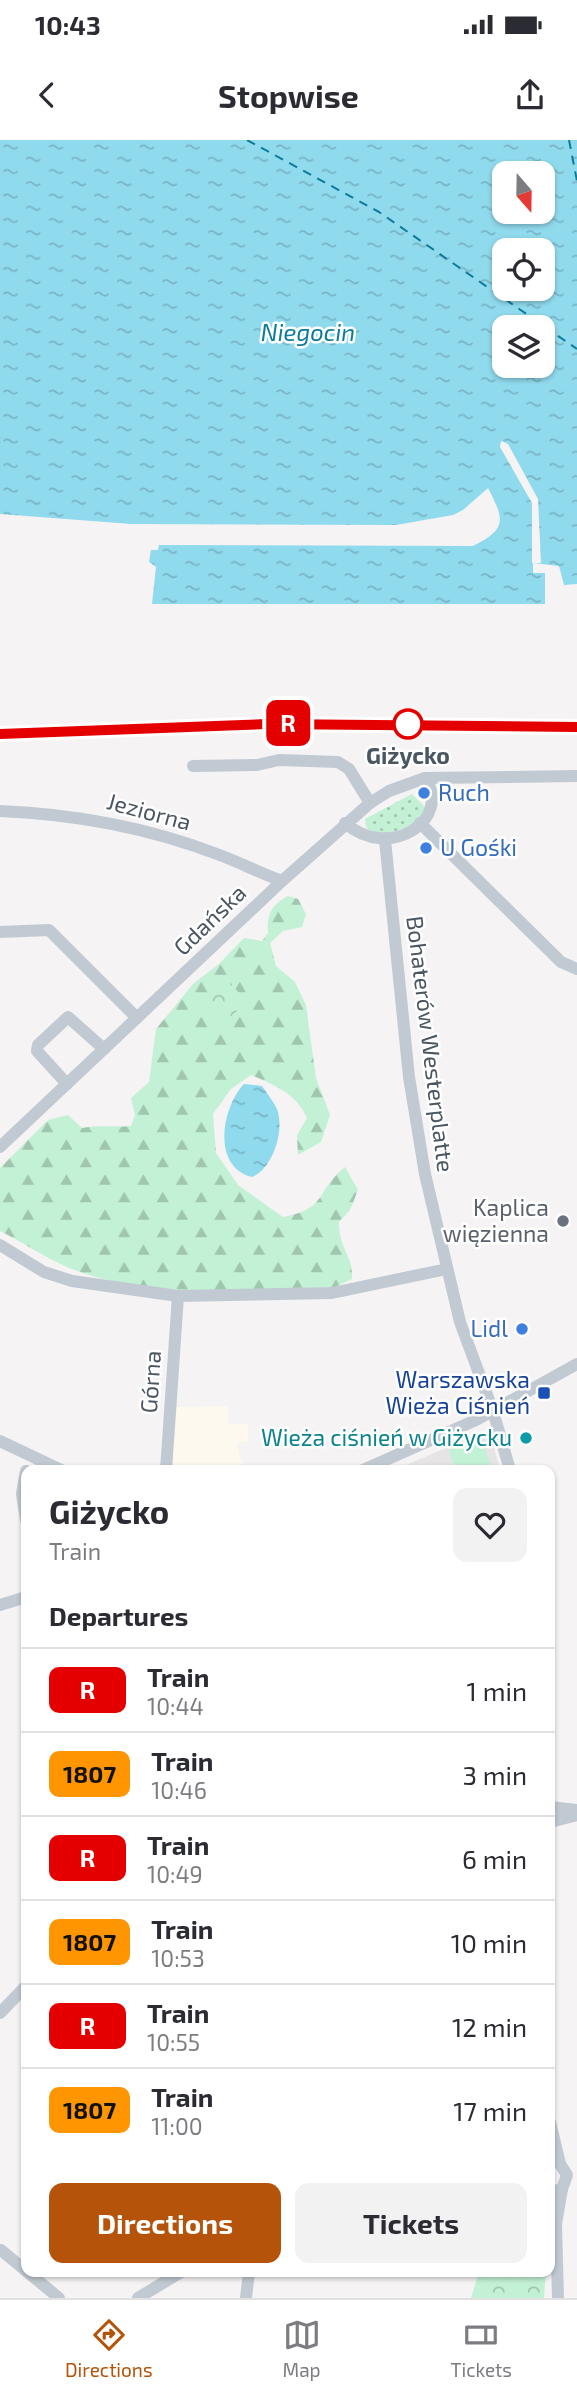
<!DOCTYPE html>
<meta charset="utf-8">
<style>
:root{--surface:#fff;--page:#f2f2f3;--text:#2b2b33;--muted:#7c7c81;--line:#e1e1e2;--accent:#b45309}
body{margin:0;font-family:"Exo 2",sans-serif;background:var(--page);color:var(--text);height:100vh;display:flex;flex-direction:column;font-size:26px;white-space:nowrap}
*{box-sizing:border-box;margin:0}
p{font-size:23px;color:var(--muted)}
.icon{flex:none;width:38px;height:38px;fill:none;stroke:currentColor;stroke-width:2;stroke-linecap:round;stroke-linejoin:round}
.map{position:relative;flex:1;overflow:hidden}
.details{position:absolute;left:21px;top:1325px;width:534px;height:812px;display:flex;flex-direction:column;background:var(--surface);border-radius:14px;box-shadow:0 2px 5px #0004}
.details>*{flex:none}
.badge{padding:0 14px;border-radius:10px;font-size:24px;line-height:46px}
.needle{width:46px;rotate:160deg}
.buttons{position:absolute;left:492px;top:21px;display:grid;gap:14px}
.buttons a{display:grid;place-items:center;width:63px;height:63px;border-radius:14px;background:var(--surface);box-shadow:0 2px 5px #0004;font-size:35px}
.map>.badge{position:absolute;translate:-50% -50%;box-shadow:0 0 0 4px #fff}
h2{padding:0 28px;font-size:26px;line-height:63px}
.round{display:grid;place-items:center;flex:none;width:74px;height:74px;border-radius:14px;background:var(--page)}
.head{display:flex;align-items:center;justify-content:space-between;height:119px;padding:0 28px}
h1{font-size:33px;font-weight:700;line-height:52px}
.cta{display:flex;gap:14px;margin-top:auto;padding:14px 28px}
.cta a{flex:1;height:80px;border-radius:14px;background:var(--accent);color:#fff;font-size:28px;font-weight:700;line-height:80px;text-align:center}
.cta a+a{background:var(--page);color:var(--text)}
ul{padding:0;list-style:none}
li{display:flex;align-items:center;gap:21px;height:84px;padding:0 28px;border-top:2px solid var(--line)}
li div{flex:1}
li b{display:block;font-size:26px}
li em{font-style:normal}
li .badge{min-width:77px;font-weight:700;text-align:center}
.status{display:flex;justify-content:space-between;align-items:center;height:49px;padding:0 35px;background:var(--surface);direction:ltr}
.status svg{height:19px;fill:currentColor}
header{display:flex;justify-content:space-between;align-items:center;height:91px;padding:0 28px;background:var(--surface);font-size:32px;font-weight:700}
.tab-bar{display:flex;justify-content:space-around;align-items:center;height:98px;border-top:2px solid var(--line);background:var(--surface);font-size:19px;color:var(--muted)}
.tab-bar a{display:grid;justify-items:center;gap:4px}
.tab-bar .selected{color:var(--accent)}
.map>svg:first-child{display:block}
</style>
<div class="status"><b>10:43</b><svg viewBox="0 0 49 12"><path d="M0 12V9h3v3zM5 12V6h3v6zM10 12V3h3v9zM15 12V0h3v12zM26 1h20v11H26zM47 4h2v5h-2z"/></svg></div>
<header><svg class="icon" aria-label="back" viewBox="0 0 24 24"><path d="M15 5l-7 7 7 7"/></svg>Stopwise<svg class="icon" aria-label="share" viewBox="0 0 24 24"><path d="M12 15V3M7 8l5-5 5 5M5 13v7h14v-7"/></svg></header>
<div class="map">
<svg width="577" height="2158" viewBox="0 0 577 2158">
<defs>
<pattern id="grass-dots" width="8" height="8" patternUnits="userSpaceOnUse" patternTransform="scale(1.75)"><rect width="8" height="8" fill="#c3f1d5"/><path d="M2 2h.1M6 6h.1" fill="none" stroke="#a0c6b0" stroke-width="1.8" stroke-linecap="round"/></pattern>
<pattern id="forest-firs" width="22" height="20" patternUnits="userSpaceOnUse" patternTransform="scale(1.75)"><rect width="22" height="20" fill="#c3f1d5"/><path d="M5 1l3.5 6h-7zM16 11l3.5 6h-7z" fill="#a0c6b0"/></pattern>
<pattern id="park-crowns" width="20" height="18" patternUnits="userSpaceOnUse" patternTransform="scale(1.75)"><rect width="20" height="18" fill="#c3f1d5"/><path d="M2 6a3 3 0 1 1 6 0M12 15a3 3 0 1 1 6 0" fill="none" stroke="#a0c6b0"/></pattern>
<pattern id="water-ripples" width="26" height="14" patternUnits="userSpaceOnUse" patternTransform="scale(1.75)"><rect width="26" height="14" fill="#90daee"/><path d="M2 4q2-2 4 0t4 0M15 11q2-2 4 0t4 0" fill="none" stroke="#78b4c4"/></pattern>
</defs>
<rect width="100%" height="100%" fill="#f5f3f3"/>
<polygon fill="#fdf9ef" points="228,1266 228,1284 248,1284 248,1301 237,1303 243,1330 170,1330 174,1271 177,1267"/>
<polygon fill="#e6e4e5" points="478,1294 492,1300 500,1330 395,1330"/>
<path fill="url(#grass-dots)" d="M412,654L425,667C416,688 399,691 378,695L366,687L365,679Z"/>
<path fill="url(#forest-firs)" d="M288,756L298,759L306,774L302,787L283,791L270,803L276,826L295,842L306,865L316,938L330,975L321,1002L298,1015L297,995L307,978C297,954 274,945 251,935L231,949L213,974L216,1013L238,1045L283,1077C328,1069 316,1050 345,1027L358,1050L350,1070L339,1082C339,1111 353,1113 352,1139L335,1147C247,1148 149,1161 67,1127C44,1117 22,1102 0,1091V1028L48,980L68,975L82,988C100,984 114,988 131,986L135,975L131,958L149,942L156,889L194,843L219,824L244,798L262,801L268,793C266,775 272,764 288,756Z"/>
<g fill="url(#park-crowns)">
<polygon points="230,842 247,863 225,881 199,867 203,859 213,859 219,848 224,848"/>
<polygon points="479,2132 546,2132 544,2158 471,2158"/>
</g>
<polygon fill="#c3f1d5" points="481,1299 493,1330 455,1330 449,1310"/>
<g fill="url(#water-ripples)" fill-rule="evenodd">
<path d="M0,0H577V444L564,445L559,426L533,423V433H545V464H152L156,427L149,422L151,410H158L159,405L473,406C508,389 504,379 488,348L463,370L453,375L396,385L131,384L0,374ZM504,33H542V72H504ZM504,110H542V149H504ZM504,187H542V226H504Z"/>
<path d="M244,944L262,946C267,953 273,961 277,969C285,990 273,1029 252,1037C211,1027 222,967 244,944Z"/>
</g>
<polygon fill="#f5f3f3" points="501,301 508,304 538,359 541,423 532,423 532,363 500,307"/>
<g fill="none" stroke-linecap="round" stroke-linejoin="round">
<g stroke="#0c7c9b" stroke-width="2" stroke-dasharray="9 7" stroke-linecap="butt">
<polyline points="247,0 379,72 577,209"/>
<polyline points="569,0 577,41"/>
</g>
<g stroke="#c1cad2" stroke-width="12">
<polyline points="193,626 257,625 279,620 338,622 349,629 370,663"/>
<path d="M0,671C75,674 146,687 217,714C239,722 260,733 282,741"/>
<path d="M345,683C390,722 453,679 425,638"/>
<polyline points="420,683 561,822 577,829"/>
<polyline points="385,700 409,937 425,1034 460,1182 493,1271 510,1330"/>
<polyline points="0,792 49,790 137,878"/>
<polyline points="67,944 37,911 38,905 68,877 104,909"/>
<polyline points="0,1007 282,741 370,663 389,651 425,638 577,636"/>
<polyline points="0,1105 44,1132 72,1141 178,1156 332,1153 447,1129"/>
<polyline points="0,1301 61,1330"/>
<polyline points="166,1330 178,1156"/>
<polyline points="363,1330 476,1280 577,1224"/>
<polyline points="26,1331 22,1354 26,1380"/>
<polyline points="0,1465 26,1457"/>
<polyline points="550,1667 577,1670"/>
<polyline points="550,1682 577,1675"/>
<polyline points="0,1873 26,1846"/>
<polyline points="550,1982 560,2024 567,2035 562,2049 550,2052"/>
<polyline points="1,2110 59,2158"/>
<polyline points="138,2158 181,2132"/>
<polyline points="246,2158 249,2132"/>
<polyline points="558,2158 556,2084 562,2049"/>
</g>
<g stroke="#b5b8bd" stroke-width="5">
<polyline id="rail" points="0,594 267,584 577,587"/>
</g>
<use href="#rail" stroke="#fff" stroke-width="2.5" stroke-dasharray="8" stroke-linecap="butt"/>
</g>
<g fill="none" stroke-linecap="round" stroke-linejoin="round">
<g stroke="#fff" stroke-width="16">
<polyline id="line" points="0,594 267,584 577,587"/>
</g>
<use href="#line" stroke="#e50000" stroke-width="10"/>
</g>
<circle fill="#fff" stroke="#e50000" stroke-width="3.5" cx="408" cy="584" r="14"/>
<g fill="#3f7fe0" stroke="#fff" stroke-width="2.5">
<circle cx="424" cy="653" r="7"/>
<circle cx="426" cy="708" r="7"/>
<circle cx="522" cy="1189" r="7"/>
</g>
<circle fill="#6b7280" stroke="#fff" stroke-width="2.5" cx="563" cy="1081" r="7"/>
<rect fill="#1a4fb4" stroke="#fff" stroke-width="2.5" x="537" y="1246" width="14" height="14" rx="3.5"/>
<circle fill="#0f9aa8" stroke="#fff" stroke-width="2.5" cx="526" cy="1298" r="7"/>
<g text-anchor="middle" stroke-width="5" stroke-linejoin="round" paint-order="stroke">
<g font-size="23" font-weight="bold" fill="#4a5661" stroke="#fff">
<text x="408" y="624">Giżycko</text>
</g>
<g font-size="23" fill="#366cbe" stroke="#fff" text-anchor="start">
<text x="438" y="661">Ruch</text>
<text x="440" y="716">U Gośki</text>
<text x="508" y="1197" text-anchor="end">Lidl</text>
</g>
<g font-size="23" fill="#4a5661" stroke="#fff">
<text transform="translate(149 672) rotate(15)" y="8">Jeziorna</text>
<text transform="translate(210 780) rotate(-44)" y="8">Gdańska</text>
<text transform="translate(430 904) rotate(83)" y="8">Bohaterów Westerplatte</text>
<text transform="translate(151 1242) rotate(-86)" y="8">Górna</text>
</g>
<g font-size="23" fill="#5b616d" stroke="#fff" text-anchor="end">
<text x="549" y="1076">Kaplica<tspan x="549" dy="26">więzienna</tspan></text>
</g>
<g font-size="23" fill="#164399" stroke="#fff" text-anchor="end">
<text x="530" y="1248">Warszawska<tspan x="530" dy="26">Wieża Ciśnień</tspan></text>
</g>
<g font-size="23" fill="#0d838f" stroke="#fff" text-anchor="end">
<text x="512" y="1306">Wieża ciśnień w Giżycku</text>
</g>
<g font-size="24" font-style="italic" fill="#0c7c9b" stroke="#fff">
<text x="308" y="201">Niegocin</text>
</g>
</g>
</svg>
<div class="buttons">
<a><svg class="needle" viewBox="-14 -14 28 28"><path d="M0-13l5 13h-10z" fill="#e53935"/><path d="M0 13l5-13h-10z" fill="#7c7c81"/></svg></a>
<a><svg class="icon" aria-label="locate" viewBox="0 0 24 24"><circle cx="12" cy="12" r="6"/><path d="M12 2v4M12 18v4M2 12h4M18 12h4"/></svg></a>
<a><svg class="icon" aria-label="layers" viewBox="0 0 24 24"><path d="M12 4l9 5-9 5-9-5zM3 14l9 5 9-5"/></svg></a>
</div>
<b class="badge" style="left:288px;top:583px;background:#e50000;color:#fff">R</b>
<section class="details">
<div class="head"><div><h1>Giżycko</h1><p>Train</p></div><a class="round"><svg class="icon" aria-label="heart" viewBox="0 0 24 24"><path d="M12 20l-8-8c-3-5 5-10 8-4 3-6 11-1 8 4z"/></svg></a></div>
<h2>Departures</h2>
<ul>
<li><span class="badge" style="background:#e50000;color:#fff">R</span><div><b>Train</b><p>10:44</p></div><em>1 min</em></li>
<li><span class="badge" style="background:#ff9500;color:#111">1807</span><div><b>Train</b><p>10:46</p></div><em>3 min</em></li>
<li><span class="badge" style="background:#e50000;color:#fff">R</span><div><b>Train</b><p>10:49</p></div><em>6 min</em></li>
<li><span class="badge" style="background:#ff9500;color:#111">1807</span><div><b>Train</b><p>10:53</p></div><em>10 min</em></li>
<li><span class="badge" style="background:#e50000;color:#fff">R</span><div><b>Train</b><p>10:55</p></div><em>12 min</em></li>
<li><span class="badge" style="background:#ff9500;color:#111">1807</span><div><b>Train</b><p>11:00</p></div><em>17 min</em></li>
</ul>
<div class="cta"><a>Directions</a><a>Tickets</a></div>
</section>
</div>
<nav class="tab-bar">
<a class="selected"><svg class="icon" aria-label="directions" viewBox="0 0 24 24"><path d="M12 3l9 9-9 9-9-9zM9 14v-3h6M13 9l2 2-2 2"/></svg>Directions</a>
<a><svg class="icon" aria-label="map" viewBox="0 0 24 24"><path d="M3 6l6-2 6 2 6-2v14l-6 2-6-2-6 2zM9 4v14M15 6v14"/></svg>Map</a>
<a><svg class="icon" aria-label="tickets" viewBox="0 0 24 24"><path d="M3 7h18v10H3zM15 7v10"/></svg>Tickets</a>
</nav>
